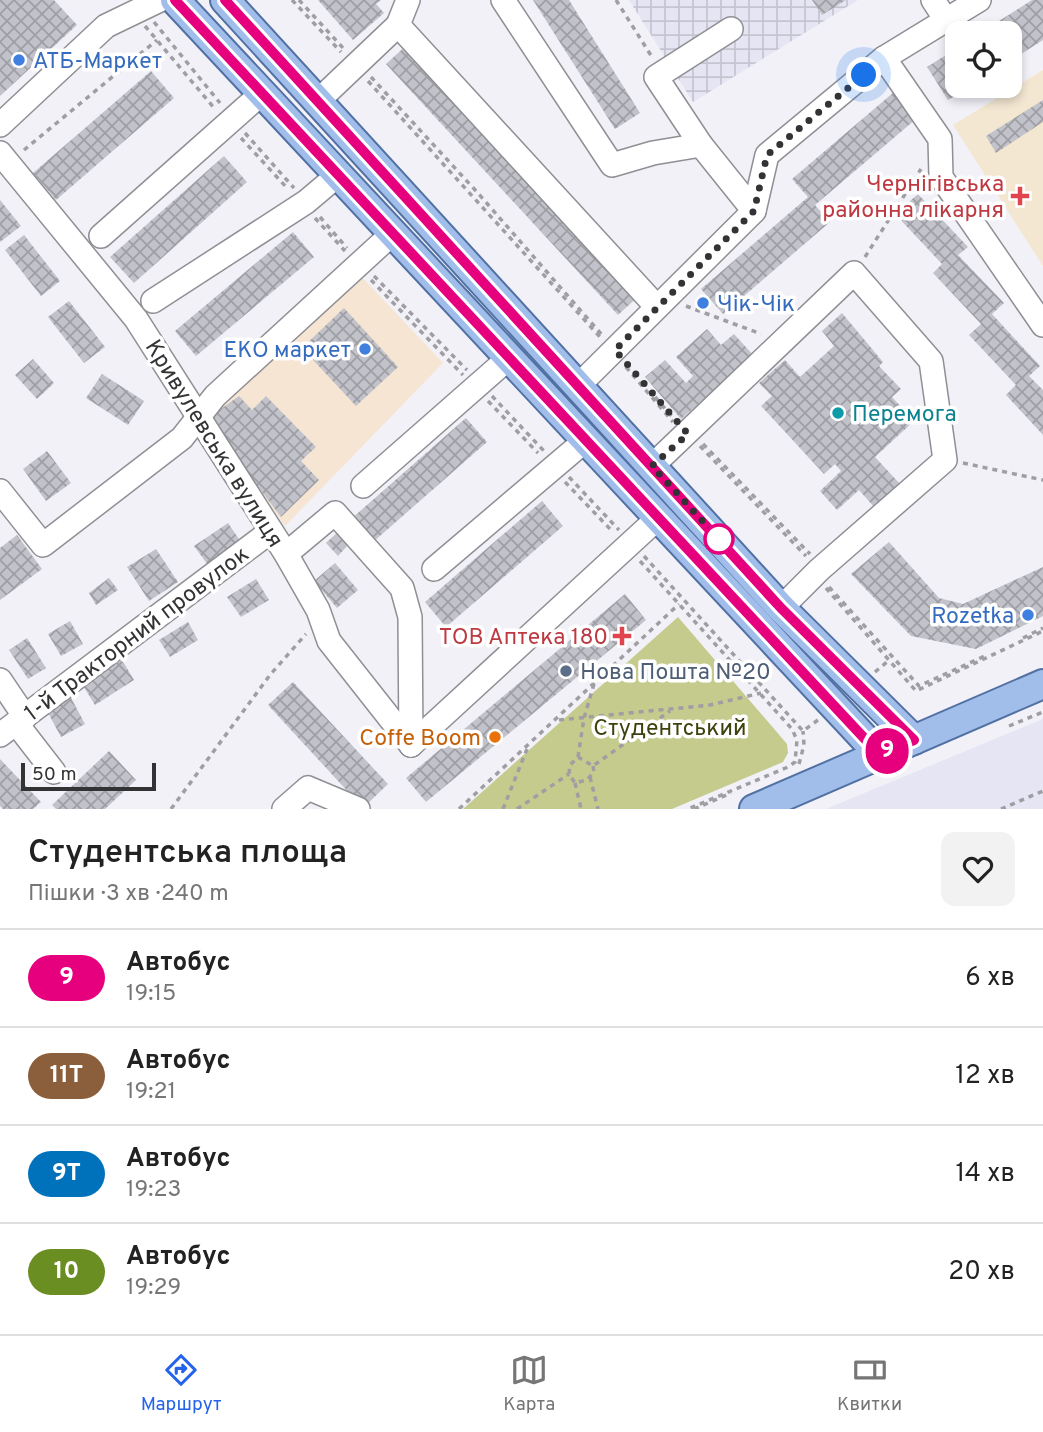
<!DOCTYPE html>
<html lang="uk">
<meta charset="utf-8">
<style>
:root{--surface:#fff;--page:#f2f2f2;--text:#222;--muted:#767676;--line:#e0e0e0;--accent:#2563eb}
body{margin:0;font-family:Overpass,sans-serif;background:var(--page);color:var(--text);height:100vh;display:flex;flex-direction:column;font-size:26px;white-space:nowrap}
*{box-sizing:border-box;margin:0}
p{font-size:23px;color:var(--muted)}
.icon{flex:none;width:38px;height:38px;fill:none;stroke:currentColor;stroke-width:2;stroke-linecap:round;stroke-linejoin:round}
.map{position:relative;height:809px;overflow:hidden}
.details{display:flex;flex-direction:column;background:var(--surface);flex:1}
.details>*{flex:none}
.badge{padding:0 14px;border-radius:23px;font-size:24px;line-height:46px}
.controls{position:absolute;left:945px;top:21px;display:grid;gap:14px}
.controls a{display:grid;place-items:center;width:77px;height:77px;border-radius:14px;background:var(--surface);box-shadow:0 4px 10px #0003;font-size:35px}
.scale{position:absolute;left:21px;bottom:18px;width:135px;box-sizing:border-box;padding-left:7px;border:4px solid #333336;border-top:0;font-size:19px;line-height:24px;white-space:nowrap;color:#333336;-webkit-text-stroke:5px #fff;paint-order:stroke}
.you{position:absolute;width:35px;height:35px;margin:-18px;border:5px solid #fff;border-radius:50%;background:#1a73e8;box-shadow:0 0 0 10px #1a73e833}
.map>.badge{position:absolute;translate:-50% -50%;box-shadow:0 0 0 4px #fff}
.round{display:grid;place-items:center;flex:none;width:74px;height:74px;border-radius:14px;background:var(--page)}
.head{display:flex;align-items:center;justify-content:space-between;height:119px;padding:0 28px}
h1{font-size:33px;font-weight:600;line-height:52px}
ul{padding:0;list-style:none}
li{display:flex;align-items:center;gap:21px;height:98px;padding:0 28px;border-top:2px solid var(--line)}
li div{flex:1}
li b{display:block;font-size:26px}
li em{font-style:normal}
li .badge{min-width:77px;font-weight:700;text-align:center}
.tabs{display:flex;justify-content:space-around;align-items:center;height:98px;border-top:2px solid var(--line);background:var(--surface);font-size:19px;color:var(--muted)}
.tabs a{display:grid;justify-items:center;gap:4px}
.tabs .active{color:var(--accent)}
.map>svg:first-child{display:block}
</style>
<div class="map">
<svg width="1043" height="809" viewBox="0 0 1043 809">
<defs>
<pattern id="industrial-grid" width="8" height="8" patternUnits="userSpaceOnUse" patternTransform="scale(1.75)"><rect width="8" height="8" fill="#e5e5f3"/><path d="M0 4h8M4 0v8" fill="none" stroke="#c5c5d1"/></pattern>
<pattern id="building-cross-hatch" width="8" height="8" patternUnits="userSpaceOnUse" patternTransform="scale(1.75)"><rect width="8" height="8" fill="#c2c3ca"/><path d="M0 0l8 8M0 8l8-8" fill="none" stroke="#9e9fa5"/></pattern>
</defs>
<rect width="100%" height="100%" fill="#f2f1f8"/>
<polygon fill="#f6e5d3" points="360,275 443,363 285,526 207,419"/>
<polygon fill="url(#industrial-grid)" points="629,0 858,0 693,102"/>
<polygon fill="#e5e5f3" points="1043,719 1043,809 826,809 1038,721"/>
<polygon fill="#f3e7d2" points="1043,70 1043,266 953,125"/>
<polygon fill="#c5ca8d" points="678,617 787,744 788,753 783,762 672,809 463,809"/>
<g fill="url(#building-cross-hatch)">
<polygon points="0,0 54,0 77,25 0,96"/>
<polygon points="318,0 381,0 376,4 384,13 353,40"/>
<polygon points="533,0 569,0 640,113 615,129"/>
<polygon points="812,0 846,0 822,15"/>
<polygon points="1032,0 1043,0 1043,40 1010,61 1010,33 980,33"/>
<polygon points="410,42 642,293 618,315 386,64"/>
<polygon points="957,48 957,86 971,86 948,100 927,67"/>
<polygon points="151,71 174,98 56,200 33,173"/>
<polygon points="894,92 916,119 815,205 830,222 723,314 701,289 808,197 792,179"/>
<polygon points="1043,100 1043,122 996,153 986,136"/>
<polygon points="224,156 247,182 134,283 110,257"/>
<polygon points="918,194 968,247 958,255 1004,303 992,314 1040,366 1029,376 1043,390 1043,435 1006,395 1016,385 969,335 981,324 933,273 942,264 895,214"/>
<polygon points="0,200 21,226 0,242"/>
<polygon points="293,232 314,257 196,356 175,331"/>
<polygon points="24,235 60,281 41,296 5,250"/>
<polygon points="69,301 105,347 84,363 48,317"/>
<polygon points="344,308 398,367 356,406 302,348"/>
<polygon points="842,313 883,362 879,366 901,389 892,397 914,421 875,457 900,484 874,507 859,490 837,510 820,491 841,471 835,464 824,474 761,406 772,396 759,383 785,360 800,377 834,346 822,331"/>
<polygon points="707,329 721,345 734,334 754,356 681,419 645,377 665,360 686,383 693,376 676,357"/>
<polygon points="33,359 54,383 37,399 15,375"/>
<polygon points="102,374 144,401 128,425 86,398"/>
<polygon points="239,396 252,410 266,396 316,447 301,461 319,480 281,517 207,419"/>
<polygon points="466,418 487,442 372,543 351,519"/>
<polygon points="47,451 71,483 46,501 23,469"/>
<polygon points="542,501 563,526 446,627 425,602"/>
<polygon points="228,523 243,545 208,565 194,546"/>
<polygon points="339,531 349,544 338,556 326,543"/>
<polygon points="17,535 42,569 0,600 0,548"/>
<polygon points="889,542 939,598 963,604 1043,567 1043,616 976,649 911,636 851,574"/>
<polygon points="156,549 178,582 149,601 127,567"/>
<polygon points="335,563 358,590 337,608 314,581"/>
<polygon points="109,578 118,590 96,605 89,593"/>
<polygon points="256,579 269,600 241,617 227,597"/>
<polygon points="625,594 646,620 426,802 406,778"/>
<polygon points="70,621 83,644 61,656 48,634"/>
<polygon points="188,622 198,640 170,657 159,640"/>
<polygon points="27,638 46,668 28,679 9,650"/>
<polygon points="122,660 134,680 95,705 82,684"/>
<polygon points="293,682 388,784 363,808 268,705"/>
<polygon points="70,696 85,724 61,737 46,709"/>
<polygon points="109,751 136,780 105,809 56,809 52,805"/>
<polygon points="0,759 41,802 33,809 3,809 0,806"/>
</g>
<g fill="none" stroke-linecap="round" stroke-linejoin="round">
<g stroke="#8f8f95" stroke-width="26">
<g id="minor">
<polyline points="503,0 612,165 653,153 701,145 754,211"/>
<polyline points="933,0 946,20"/>
<polyline points="398,25 408,0"/>
<polyline points="884,58 940,139 941,177 1043,325"/>
<polyline points="318,101 398,25 656,306"/>
<polyline points="0,125 106,26 160,0"/>
<polyline points="701,145 656,77 731,29"/>
<polyline points="0,153 136,319 286,554 318,610 329,641 411,745"/>
<polyline points="101,236 261,94"/>
<polyline points="153,301 306,202 338,175"/>
<polyline points="579,385 754,211 767,155 884,58 979,0"/>
<polyline points="652,466 854,273 931,361 945,460 819,570 781,608"/>
<polyline points="363,486 510,357"/>
<polyline points="0,491 43,545 182,438 215,396 393,233"/>
<polyline points="286,554 335,513 402,588 410,617 411,745"/>
<polyline points="434,569 587,439"/>
<polyline points="0,680 25,717"/>
<polyline points="16,723 54,772"/>
<polyline points="0,735 271,531"/>
<polyline points="411,745 658,518"/>
<polyline points="284,809 308,788 358,809"/>
</g>
</g>
<g stroke="#5271a3" stroke-width="32">
<g id="major">
<polyline points="175,0 879,754"/>
<polyline points="225,0 781,608 914,740"/>
<polyline points="754,809 1043,684"/>
</g>
</g>
<g stroke="#9f9ea3" stroke-width="3.5" stroke-dasharray="5 5" stroke-linecap="butt">
<polyline points="292,0 341,52"/>
<polyline points="299,0 344,49"/>
<polyline points="616,0 652,57"/>
<polyline points="154,22 220,103"/>
<polyline points="145,26 215,109"/>
<polyline points="371,77 477,192 602,335"/>
<polyline points="368,81 600,337"/>
<polyline points="245,133 294,188"/>
<polyline points="241,138 288,189"/>
<polyline points="24,150 157,40"/>
<polyline points="320,217 347,248"/>
<polyline points="315,218 345,251"/>
<polyline points="865,257 921,169"/>
<polyline points="374,276 467,370"/>
<polyline points="371,280 463,375"/>
<polyline points="686,306 761,334"/>
<polyline points="626,367 673,422"/>
<polyline points="492,396 544,451"/>
<polyline points="655,397 675,420"/>
<polyline points="488,401 538,453"/>
<polyline points="703,444 810,554"/>
<polyline points="700,446 806,556"/>
<polyline points="963,463 1043,480"/>
<polyline points="569,477 619,530"/>
<polyline points="565,482 613,532"/>
<polyline points="644,556 803,731 818,720"/>
<polyline points="640,561 792,729 797,740 795,762 788,767 688,809"/>
<polyline points="829,587 919,686 987,655"/>
<polyline points="826,588 916,691 1043,631"/>
<polyline points="1023,638 1043,628"/>
<polyline points="875,672 888,661"/>
<polyline points="559,720 710,705 761,693"/>
<polyline points="1009,726 1043,712"/>
<polyline points="578,757 584,718 594,684"/>
<polyline points="799,764 804,745 803,731"/>
<polyline points="593,766 594,772 587,780 575,783 569,774 570,765 578,757 593,766 670,711"/>
<polyline points="590,777 598,809"/>
<polyline points="575,783 581,809"/>
<polyline points="171,809 270,675 306,634"/>
<polyline points="459,809 679,604"/>
<polyline points="503,809 527,749"/>
<polyline points="517,809 569,774"/>
<polyline points="694,809 731,793"/>
<polyline points="1001,809 1043,791"/>
</g>
<use href="#minor" stroke="#fff" stroke-width="23"/>
<use href="#major" stroke="#a1beeb" stroke-width="28"/>
</g>
<g fill="none" stroke-linecap="round" stroke-linejoin="round">
<g stroke="#fff" stroke-width="16">
<polyline id="line" points="175,0 879,754 914,740 781,608 225,0"/>
</g>
<use href="#line" stroke="#e6007e" stroke-width="10"/>
<polyline stroke="#333336" stroke-width="7" stroke-dasharray="0 12.6" points="719,539 652,466 688,434 615,350 754,211 767,155 864,75"/>
</g>
<g fill="#3f7fe0" stroke="#fff" stroke-width="2.5">
<circle cx="19" cy="60" r="7"/>
<circle cx="703" cy="303" r="7"/>
<circle cx="365" cy="349" r="7"/>
<circle cx="1028" cy="615" r="7"/>
</g>
<g fill="#e0444e" stroke="#fff" stroke-width="2.5">
<path d="M1016.5 185.5h7v7h7v7h-7v7h-7v-7h-7v-7h7z"/>
<path d="M618.5 625.5h7v7h7v7h-7v7h-7v-7h-7v-7h7z"/>
</g>
<circle fill="#0f9aa8" stroke="#fff" stroke-width="2.5" cx="838" cy="413" r="7"/>
<circle fill="#fff" stroke="#e6007e" stroke-width="3.5" cx="719" cy="539" r="14"/>
<circle fill="#5c6f8a" stroke="#fff" stroke-width="2.5" cx="566" cy="671" r="7"/>
<circle fill="#e8710a" stroke="#fff" stroke-width="2.5" cx="495" cy="737" r="7"/>
<g text-anchor="middle" stroke-width="7" stroke-linejoin="round" paint-order="stroke">
<g font-size="23" fill="#366cbe" stroke="#fff" text-anchor="start">
<text x="33" y="68">АТБ-Маркет</text>
<text x="717" y="311">Чік-Чік</text>
<text x="351" y="357" text-anchor="end">ЕКО маркет</text>
<text x="1014" y="623" text-anchor="end">Rozetka</text>
</g>
<g font-size="23" fill="#be3a42" stroke="#fff" text-anchor="end">
<text x="1004" y="191">Чернігівська<tspan x="1004" dy="26">районна лікарня</tspan></text>
<text x="608" y="644">ТОВ Аптека 180</text>
</g>
<g font-size="23" fill="#0d838f" stroke="#fff" text-anchor="start">
<text x="852" y="421">Перемога</text>
</g>
<g font-size="23" fill="#333336" stroke="#fff">
<text transform="translate(215 443) rotate(58)" y="8">Кривулевська вулиця</text>
<text transform="translate(136 633) rotate(-37)" y="8">1-й Тракторний провулок</text>
</g>
<g font-size="23" fill="#4e5e75" stroke="#fff" text-anchor="start">
<text x="580" y="679">Нова Пошта №20</text>
</g>
<g font-size="23" fill="#3e410d" stroke="#fff">
<text x="670" y="735">Студентський</text>
</g>
<g font-size="23" fill="#c56008" stroke="#fff" text-anchor="end">
<text x="481" y="745">Coffe Boom</text>
</g>
</g>
</svg>
<div class="controls">
<a><svg class="icon" aria-label="locate" viewBox="0 0 24 24"><circle cx="12" cy="12" r="6"/><path d="M12 2v4M12 18v4M2 12h4M18 12h4"/></svg></a>
</div>
<div class="scale">50 m</div>
<div class="you" style="left:864px;top:75px"></div>
<b class="badge" style="left:887px;top:751px;background:#e6007e;color:#fff">9</b>
</div>
<section class="details">
<div class="head"><div><h1>Студентська площа</h1><p>Пішки · 3 хв · 240 m</p></div><a class="round"><svg class="icon" aria-label="heart" viewBox="0 0 24 24"><path d="M12 20l-8-8c-3-5 5-10 8-4 3-6 11-1 8 4z"/></svg></a></div>
<ul>
<li><span class="badge" style="background:#e6007e;color:#fff">9</span><div><b>Автобус</b><p>19:15</p></div><em>6 хв</em></li>
<li><span class="badge" style="background:#8b5e3c;color:#fff">11Т</span><div><b>Автобус</b><p>19:21</p></div><em>12 хв</em></li>
<li><span class="badge" style="background:#0072bc;color:#fff">9Т</span><div><b>Автобус</b><p>19:23</p></div><em>14 хв</em></li>
<li><span class="badge" style="background:#6b8e23;color:#fff">10</span><div><b>Автобус</b><p>19:29</p></div><em>20 хв</em></li>
</ul>
</section>
<nav class="tabs">
<a class="active"><svg class="icon" aria-label="directions" viewBox="0 0 24 24"><path d="M12 3l9 9-9 9-9-9zM9 14v-3h6M13 9l2 2-2 2"/></svg>Маршрут</a>
<a><svg class="icon" aria-label="map" viewBox="0 0 24 24"><path d="M3 6l6-2 6 2 6-2v14l-6 2-6-2-6 2zM9 4v14M15 6v14"/></svg>Карта</a>
<a><svg class="icon" aria-label="tickets" viewBox="0 0 24 24"><path d="M3 7h18v10H3zM15 7v10"/></svg>Квитки</a>
</nav>
